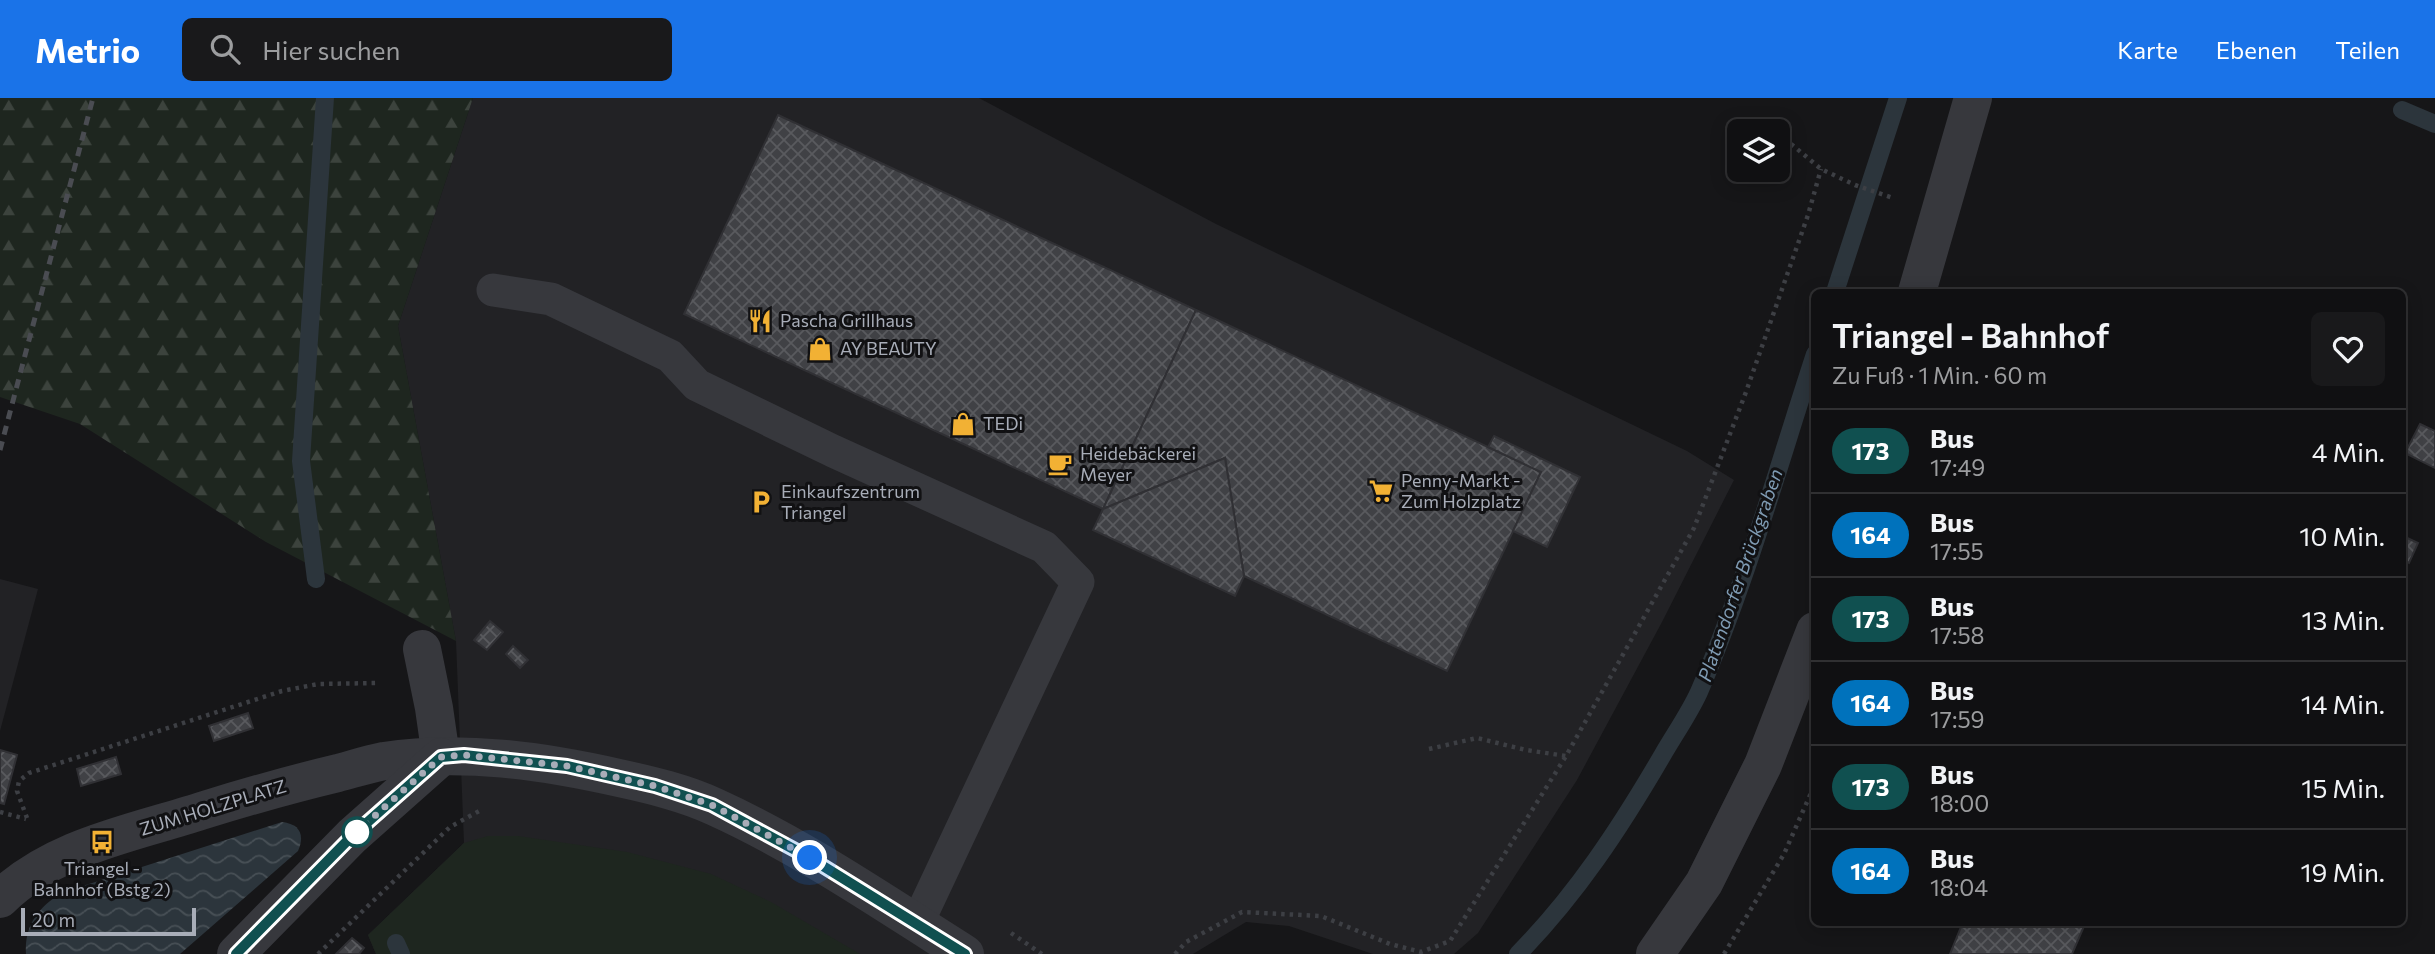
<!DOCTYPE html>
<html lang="de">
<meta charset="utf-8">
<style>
:root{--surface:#101012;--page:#19191b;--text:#f1f3f6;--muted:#9c9d9f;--line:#303032;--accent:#1a73e8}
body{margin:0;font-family:Commissioner,sans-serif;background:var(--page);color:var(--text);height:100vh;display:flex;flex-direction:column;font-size:26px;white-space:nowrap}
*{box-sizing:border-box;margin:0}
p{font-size:23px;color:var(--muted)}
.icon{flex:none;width:38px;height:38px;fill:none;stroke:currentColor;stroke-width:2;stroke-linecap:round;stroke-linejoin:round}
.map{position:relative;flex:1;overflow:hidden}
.drawer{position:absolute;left:1811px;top:191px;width:595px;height:637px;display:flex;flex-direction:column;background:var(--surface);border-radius:10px;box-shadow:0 4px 18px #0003,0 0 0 2px var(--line)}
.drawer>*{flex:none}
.badge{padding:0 14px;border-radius:23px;font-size:24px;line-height:46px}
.buttons{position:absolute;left:1727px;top:21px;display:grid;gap:14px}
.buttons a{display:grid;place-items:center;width:63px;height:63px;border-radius:10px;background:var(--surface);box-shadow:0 4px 18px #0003,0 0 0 2px var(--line);font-size:35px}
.scale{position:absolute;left:21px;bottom:18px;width:175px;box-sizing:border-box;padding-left:7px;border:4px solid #a8adb8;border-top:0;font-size:19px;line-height:24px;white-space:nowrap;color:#a8adb8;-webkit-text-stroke:5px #111113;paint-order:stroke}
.you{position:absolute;width:35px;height:35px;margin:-18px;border:5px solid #fff;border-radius:50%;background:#1a73e8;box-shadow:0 0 0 10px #1a73e833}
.map>.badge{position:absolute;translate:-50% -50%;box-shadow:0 0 0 4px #fff}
.round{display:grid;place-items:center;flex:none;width:74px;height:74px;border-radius:10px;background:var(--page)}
.head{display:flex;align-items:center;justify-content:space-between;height:119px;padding:0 21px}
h1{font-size:33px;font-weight:600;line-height:52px}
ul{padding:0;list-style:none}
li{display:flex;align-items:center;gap:21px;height:84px;padding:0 21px;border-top:2px solid var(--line)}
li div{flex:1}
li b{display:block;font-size:26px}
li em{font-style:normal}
li .badge{min-width:77px;font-weight:700;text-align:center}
header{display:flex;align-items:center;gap:42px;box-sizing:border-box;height:98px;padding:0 35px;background:var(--accent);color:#fff}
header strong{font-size:33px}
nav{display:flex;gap:38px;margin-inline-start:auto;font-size:24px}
.search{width:490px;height:63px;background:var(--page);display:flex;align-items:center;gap:18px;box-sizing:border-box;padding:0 24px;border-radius:10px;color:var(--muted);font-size:26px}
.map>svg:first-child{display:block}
</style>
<header>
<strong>Metrio</strong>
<div class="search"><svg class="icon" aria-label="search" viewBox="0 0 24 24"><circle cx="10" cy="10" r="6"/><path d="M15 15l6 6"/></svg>Hier suchen</div>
<nav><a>Karte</a><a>Ebenen</a><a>Teilen</a></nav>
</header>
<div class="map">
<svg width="2435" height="856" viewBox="0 0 2435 856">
<defs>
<pattern id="forest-firs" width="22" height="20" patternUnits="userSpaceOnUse" patternTransform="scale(1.75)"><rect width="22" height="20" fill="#1e261f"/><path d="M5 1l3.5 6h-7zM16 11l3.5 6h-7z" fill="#3c433d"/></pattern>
<pattern id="water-waves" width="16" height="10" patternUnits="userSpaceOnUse" patternTransform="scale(1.75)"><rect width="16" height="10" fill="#2c353c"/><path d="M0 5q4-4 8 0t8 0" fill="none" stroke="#485056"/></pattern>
<pattern id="building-cross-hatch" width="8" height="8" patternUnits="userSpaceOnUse" patternTransform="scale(1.75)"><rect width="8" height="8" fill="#404145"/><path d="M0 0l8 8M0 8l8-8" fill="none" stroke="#595a5e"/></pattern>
</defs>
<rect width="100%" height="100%" fill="#161618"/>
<g fill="#222225">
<polygon points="473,0 979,0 1216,126 1687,353 1734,382 1662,524 1577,682 1478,835 1454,856 1373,856 1289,828 1246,824 1193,856 376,856 368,837 464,745 456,543 398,228"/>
<polygon points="0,481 38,491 0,633"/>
</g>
<polygon fill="#1e261f" points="488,738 518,738 627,754 711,776 771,804 860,856 376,856 368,837 464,745"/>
<polygon fill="url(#forest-firs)" points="0,0 473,0 398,228 456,543 266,444 80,326 0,299"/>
<path fill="url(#water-waves)" d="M282,724C300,726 305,737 298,753L180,856H26C24,828 38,810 61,795Z"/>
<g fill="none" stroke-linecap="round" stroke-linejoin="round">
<g stroke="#2c353c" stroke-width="18">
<polyline points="2402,12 2435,26"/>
<polyline points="1835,194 1898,0"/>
<polyline points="316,481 301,363 325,0"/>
<polyline points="396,845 401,856"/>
<path d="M1518,856C1576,797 1620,730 1662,658C1674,637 1689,616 1699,594C1746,485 1778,369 1815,256"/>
</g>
</g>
<g fill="url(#building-cross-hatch)" stroke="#303034" stroke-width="2">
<polygon points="778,17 1196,212 1103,411 684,216"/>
<polygon points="1196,212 1541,374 1447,573 1244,478 1225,360 1103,411"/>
<polygon points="2420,326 2435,333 2435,370 2405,355"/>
<polygon points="1494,338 1580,379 1547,449 1513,433 1541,374 1488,349"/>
<polygon points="1225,360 1244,478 1235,498 1093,432 1103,411"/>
<polygon points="2403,438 2418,445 2409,465 2403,462"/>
<polygon points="490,523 503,534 487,552 474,542"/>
<polygon points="513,548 528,562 520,570 506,556"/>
<polygon points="248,615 253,630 214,643 209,628"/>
<polygon points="0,652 17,657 4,706 0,705"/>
<polygon points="116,659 121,676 81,688 77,671"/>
<polygon points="1963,824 2081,824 2085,826 2072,856 1950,856"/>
<polygon points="352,840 364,850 359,856 336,856"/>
</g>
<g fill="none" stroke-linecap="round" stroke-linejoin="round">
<g stroke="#3d3f44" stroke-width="4.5" stroke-dasharray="3.5 5" stroke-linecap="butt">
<polyline points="1775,32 1775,33"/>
<polyline points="1778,35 1821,71 1855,87 1893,100"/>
<polyline points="1429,651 1477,640 1526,652 1566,658"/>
<polyline points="0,714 26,721"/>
<polyline points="27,720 17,693 19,683 29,675 282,593 318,586 378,585"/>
<polyline points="1011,835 1042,856"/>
<polyline points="318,856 450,729 481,712"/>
<polyline points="1175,856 1186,844 1242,814 1321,818 1390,846 1421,854 1450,843 1566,658 1694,430 1746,294 1808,117 1821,71"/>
<polyline points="1724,856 1784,756 1815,686"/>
</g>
<polyline stroke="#37383d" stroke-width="33" points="493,192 551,201 670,258 697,287 833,353 1044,449 1078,484 917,826"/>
<g stroke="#37383d" stroke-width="38">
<polyline points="422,551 434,610 441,659"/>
<path d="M0,801C52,749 133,735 201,713C246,699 292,686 338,675C353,671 369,666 384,663C462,651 543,663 619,680C651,687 685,695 715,709C803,749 884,805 965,856"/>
<polyline points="236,856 352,738 441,659"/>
</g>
<g stroke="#37383d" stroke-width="38">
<polyline points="1917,194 1973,0"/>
<polyline points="1655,856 1704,785 1763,667 1815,533"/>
</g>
<polyline stroke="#4a4c52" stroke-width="5" stroke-dasharray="9 7" stroke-linecap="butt" points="0,352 93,0"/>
</g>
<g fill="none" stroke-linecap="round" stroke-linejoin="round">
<g stroke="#fff" stroke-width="16">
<polyline id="line" points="236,856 352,738 441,659 464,657 567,668 655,688 712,707 810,760 965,856"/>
</g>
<use href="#line" stroke="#105050" stroke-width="10"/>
<polyline stroke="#a8adb8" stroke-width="7" stroke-dasharray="0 12.6" points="357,734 352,738 441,659 464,657 567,668 655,688 712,707 810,760"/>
</g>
<defs>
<g id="restaurant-bare" transform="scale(1.89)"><path d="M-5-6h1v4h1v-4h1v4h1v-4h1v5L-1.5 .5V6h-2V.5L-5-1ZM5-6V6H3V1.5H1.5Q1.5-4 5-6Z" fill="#f2b134" stroke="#111113" stroke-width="2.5" paint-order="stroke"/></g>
<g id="shop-bare" transform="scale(1.89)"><path d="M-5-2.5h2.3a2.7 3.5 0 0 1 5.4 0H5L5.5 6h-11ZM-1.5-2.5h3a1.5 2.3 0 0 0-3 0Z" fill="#f2b134" stroke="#111113" stroke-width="2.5" paint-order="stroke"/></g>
<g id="cafe-bare" transform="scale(1.89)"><path d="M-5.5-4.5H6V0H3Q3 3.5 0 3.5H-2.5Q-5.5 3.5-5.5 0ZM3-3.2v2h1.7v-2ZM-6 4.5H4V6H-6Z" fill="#f2b134" stroke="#111113" stroke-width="2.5" paint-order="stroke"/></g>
<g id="supermarket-bare" transform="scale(1.89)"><path d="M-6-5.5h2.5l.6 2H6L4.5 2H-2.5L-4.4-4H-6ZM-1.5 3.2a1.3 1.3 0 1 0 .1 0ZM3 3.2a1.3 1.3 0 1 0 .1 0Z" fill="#f2b134" stroke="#111113" stroke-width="2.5" paint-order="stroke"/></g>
<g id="parking-bare" transform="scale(1.89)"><path d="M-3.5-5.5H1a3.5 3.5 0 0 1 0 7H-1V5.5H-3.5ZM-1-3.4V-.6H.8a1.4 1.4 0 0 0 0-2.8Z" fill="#f2b134" stroke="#111113" stroke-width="2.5" paint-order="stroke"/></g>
<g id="bus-bare" transform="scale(1.89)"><path d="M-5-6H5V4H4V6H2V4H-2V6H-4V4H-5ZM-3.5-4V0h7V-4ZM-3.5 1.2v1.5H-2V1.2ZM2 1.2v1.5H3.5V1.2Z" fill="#f2b134" stroke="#111113" stroke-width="2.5" paint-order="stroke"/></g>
</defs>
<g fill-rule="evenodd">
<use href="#restaurant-bare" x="760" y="223"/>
<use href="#shop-bare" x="820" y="251"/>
<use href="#shop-bare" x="963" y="326"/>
<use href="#cafe-bare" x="1060" y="366"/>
<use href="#supermarket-bare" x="1381" y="393"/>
<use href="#parking-bare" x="761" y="404"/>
<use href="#bus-bare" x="102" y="744"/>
</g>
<circle fill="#fff" stroke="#105050" stroke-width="3.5" cx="357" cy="734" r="14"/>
<g text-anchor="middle" stroke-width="6" stroke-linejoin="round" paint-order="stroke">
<g font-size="18" fill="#a8adb8" stroke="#111113" text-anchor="start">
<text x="780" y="229">Pascha Grillhaus</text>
<text x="840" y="257">AY BEAUTY</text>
<text x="983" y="332">TEDi</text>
<text x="1080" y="362">Heidebäckerei<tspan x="1080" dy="21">Meyer</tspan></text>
<text x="1401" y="389">Penny-Markt -<tspan x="1401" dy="21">Zum Holzplatz</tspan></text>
<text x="781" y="400">Einkaufszentrum<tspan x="781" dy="21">Triangel</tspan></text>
<text x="102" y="777" text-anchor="middle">Triangel -<tspan x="102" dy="21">Bahnhof (Bstg 2)</tspan></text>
</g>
<g font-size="18" fill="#a8adb8" stroke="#111113">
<text transform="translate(213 710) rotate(-17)" y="6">ZUM HOLZPLATZ</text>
</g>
<g font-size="19" font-style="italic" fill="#7f9bb3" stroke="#111113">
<text transform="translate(1740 477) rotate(-71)" y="7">Platendorfer Brückgraben</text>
</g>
</g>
</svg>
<div class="buttons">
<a><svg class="icon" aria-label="layers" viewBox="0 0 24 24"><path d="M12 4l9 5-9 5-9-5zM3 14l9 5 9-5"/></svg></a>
</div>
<div class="scale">20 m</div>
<div class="you" style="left:810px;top:760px"></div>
<section class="drawer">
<div class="head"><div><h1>Triangel - Bahnhof</h1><p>Zu Fuß · 1 Min. · 60 m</p></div><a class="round"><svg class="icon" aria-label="heart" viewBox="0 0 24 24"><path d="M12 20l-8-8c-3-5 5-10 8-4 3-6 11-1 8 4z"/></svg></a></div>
<ul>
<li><span class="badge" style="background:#105050;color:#fff">173</span><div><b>Bus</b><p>17:49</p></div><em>4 Min.</em></li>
<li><span class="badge" style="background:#0072bc;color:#fff">164</span><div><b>Bus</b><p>17:55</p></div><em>10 Min.</em></li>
<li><span class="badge" style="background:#105050;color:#fff">173</span><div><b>Bus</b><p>17:58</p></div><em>13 Min.</em></li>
<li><span class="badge" style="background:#0072bc;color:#fff">164</span><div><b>Bus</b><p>17:59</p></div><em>14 Min.</em></li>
<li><span class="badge" style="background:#105050;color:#fff">173</span><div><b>Bus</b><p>18:00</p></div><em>15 Min.</em></li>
<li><span class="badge" style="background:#0072bc;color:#fff">164</span><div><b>Bus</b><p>18:04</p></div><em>19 Min.</em></li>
</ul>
</section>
</div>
